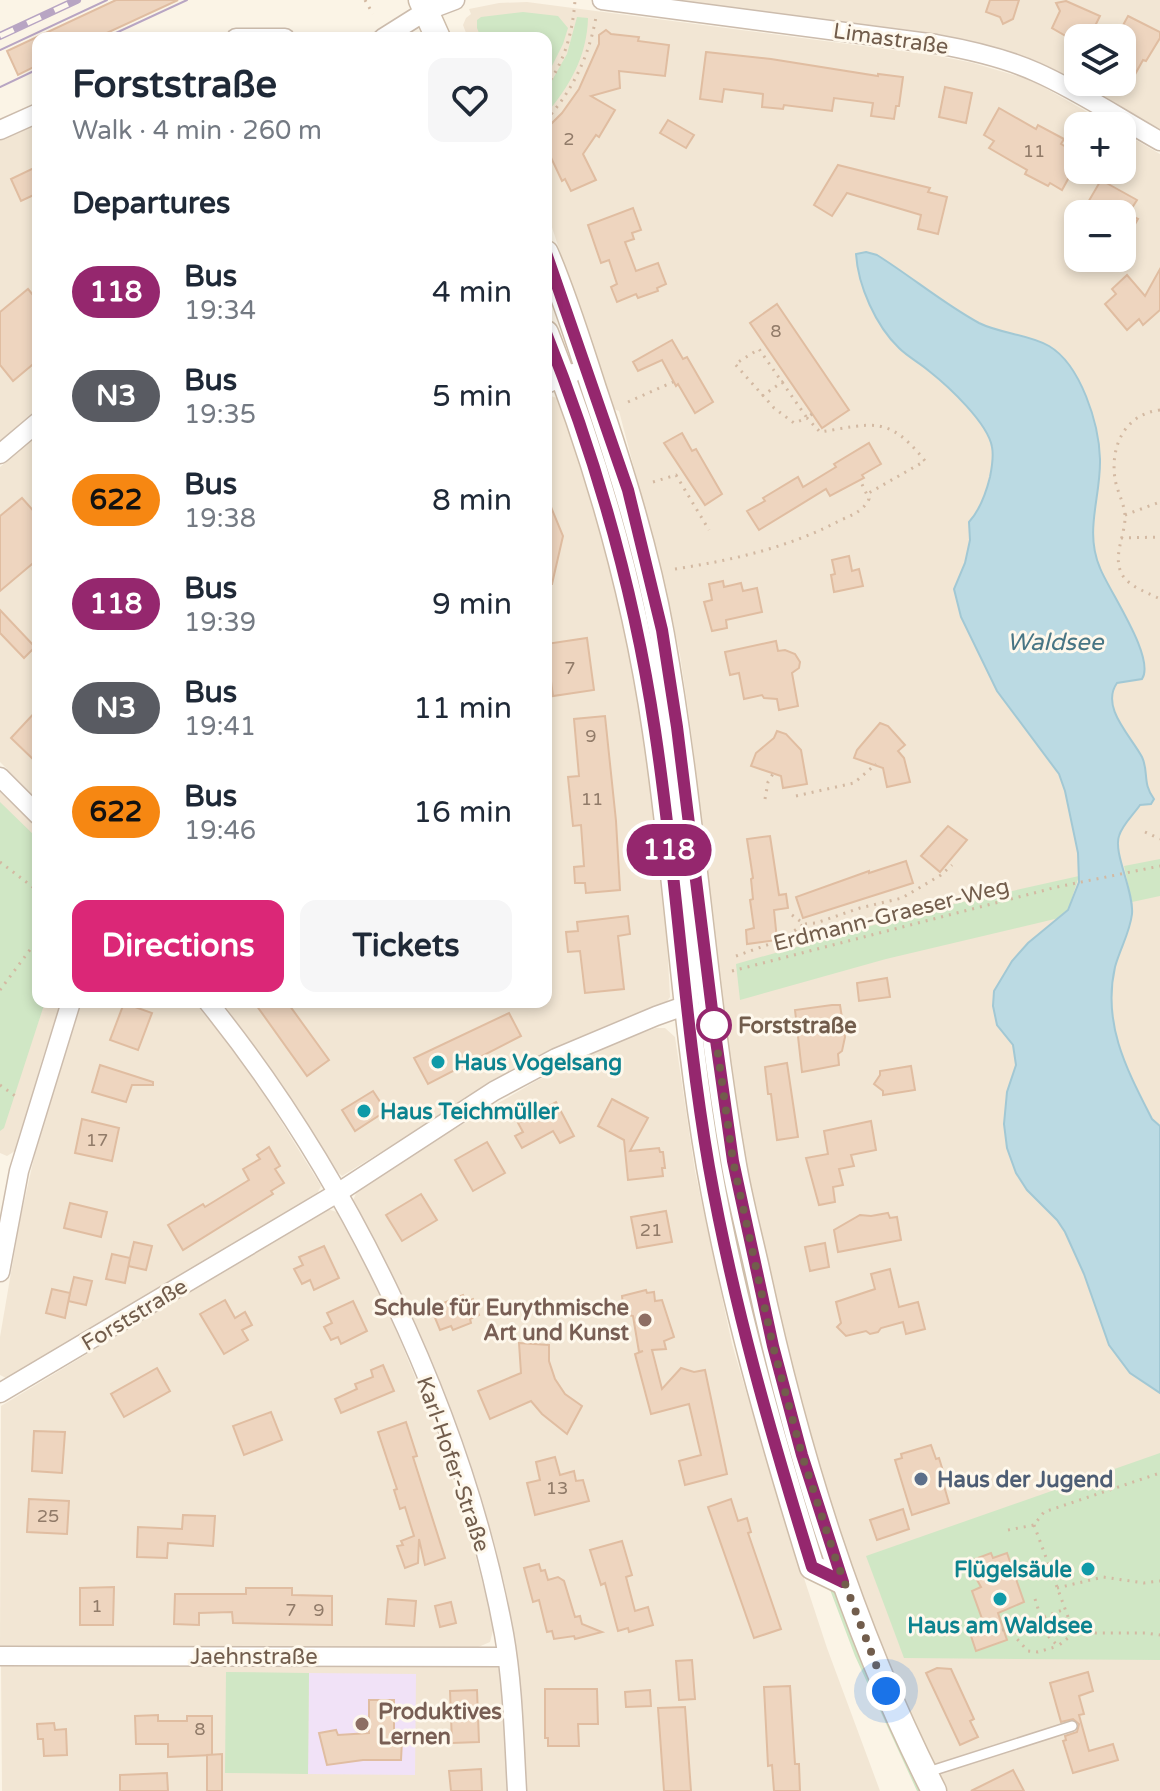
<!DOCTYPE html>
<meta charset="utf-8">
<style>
:root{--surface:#fff;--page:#f6f6f7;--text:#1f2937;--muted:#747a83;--accent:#db2777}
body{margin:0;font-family:"Varela Round",sans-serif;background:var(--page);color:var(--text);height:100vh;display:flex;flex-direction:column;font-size:30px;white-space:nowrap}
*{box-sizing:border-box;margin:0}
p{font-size:26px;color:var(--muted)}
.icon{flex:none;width:44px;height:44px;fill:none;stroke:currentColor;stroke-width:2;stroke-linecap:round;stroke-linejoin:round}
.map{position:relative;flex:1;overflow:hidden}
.details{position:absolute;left:32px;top:32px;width:520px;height:976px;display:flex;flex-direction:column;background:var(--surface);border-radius:16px;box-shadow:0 4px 12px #0003}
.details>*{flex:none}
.badge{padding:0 16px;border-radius:26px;font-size:28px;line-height:52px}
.buttons{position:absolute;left:1064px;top:24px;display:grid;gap:16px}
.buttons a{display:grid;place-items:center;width:72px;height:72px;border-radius:16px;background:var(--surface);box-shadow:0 4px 12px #0003;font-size:40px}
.you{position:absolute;width:40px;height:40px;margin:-20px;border:6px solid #fff;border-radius:50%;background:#1a73e8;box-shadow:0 0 0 12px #1a73e833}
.map>.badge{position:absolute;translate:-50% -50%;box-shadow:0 0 0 4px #fff}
h2{padding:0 40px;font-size:30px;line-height:72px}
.round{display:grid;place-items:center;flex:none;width:84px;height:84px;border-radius:16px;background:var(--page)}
.summary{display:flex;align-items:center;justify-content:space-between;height:136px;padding:0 40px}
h1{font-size:38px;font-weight:700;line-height:60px}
.action{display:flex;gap:16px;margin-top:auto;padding:16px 40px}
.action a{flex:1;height:92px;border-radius:16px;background:var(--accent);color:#fff;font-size:32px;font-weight:700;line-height:92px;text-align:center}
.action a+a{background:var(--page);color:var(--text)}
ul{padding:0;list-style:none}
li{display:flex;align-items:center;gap:24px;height:104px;padding:0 40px}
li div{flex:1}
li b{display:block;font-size:30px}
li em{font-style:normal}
li .badge{min-width:88px;font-weight:700;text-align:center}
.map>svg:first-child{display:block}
</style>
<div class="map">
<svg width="1160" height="1791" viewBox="0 0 1160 1791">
<rect width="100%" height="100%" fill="#fbf4e6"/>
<g fill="#f2e6d4" fill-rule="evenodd">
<polygon points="671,0 1160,0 1160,129 1078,82 1122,82 1122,38 1078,38 1078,82 1015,53 939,34"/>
<path d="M527,2L939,56L973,63L1031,80L1112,126H1078V170H1122V132L1160,154V1791H947L919,1739L869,1622L829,1505L797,1395L745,1163L733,1084L691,731L680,655L665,586L619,411L611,408L546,209V38H468L463,25L466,18L471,14L469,9L499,3ZM1078,214H1122V258H1078Z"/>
<polygon points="38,123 38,409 0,441 0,139"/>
<polygon points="546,395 558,398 597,496 642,702 664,886 670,997 666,1003 494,1083 342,1176 334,1169 258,1051 222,1002 546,1002"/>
<polygon points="38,435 38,800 0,762 0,467"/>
<polygon points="0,787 38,825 38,1002 61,1002 41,1063 18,1149 7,1156 0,1153"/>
<polygon points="81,1002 200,1002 245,1063 321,1186 317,1194 8,1379 0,1375 0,1337 20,1220 38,1140"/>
<polygon points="656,1028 665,1028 675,1037 695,1171 732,1344 777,1496 827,1648 880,1791 525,1791 516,1649 507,1598 488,1521 454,1421 407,1308 352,1203 357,1191 424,1147 536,1081 609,1045"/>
<polygon points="327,1209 337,1212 341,1216 387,1308 433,1421 467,1523 494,1627 490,1642 476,1648 0,1646 1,1406"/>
<polygon points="1,1664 497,1665 501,1675 509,1791 2,1791"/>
</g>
<polygon fill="#f1e2f7" points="309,1673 416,1674 415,1775 308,1774"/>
<g fill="#d0e7c5">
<polygon points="523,12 558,16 568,28 563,44 546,78 546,38 481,38 477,28 477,20 481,17"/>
<path d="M577,17L588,18C587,56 570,86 546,114V91L567,54Z"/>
<path d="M593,408L606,449L653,640L728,1192C754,1323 785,1454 830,1580C857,1652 889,1722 923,1791H917L855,1656L826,1579L804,1513L739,1271L713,1126L695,986L583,411Z"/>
<polygon points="0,802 38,839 38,1002 45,1002 4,1128 0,1131"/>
<polygon points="1160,859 1160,896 1132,902 1124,866"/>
<polygon points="1079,876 1068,910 1059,918 886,959 740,1000 736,964 927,910"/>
<polygon points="1160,1453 1160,1660 904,1658 866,1556"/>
<polygon points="226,1672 309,1673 308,1774 225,1773"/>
</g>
<path fill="#bbdae3" stroke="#a2c8d4" stroke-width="2" d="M866,252L877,255C912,277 944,304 979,323C1001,334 1028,334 1049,346C1081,365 1099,424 1100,459C1101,497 1084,531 1100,568C1109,591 1156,658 1142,679L1117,683C1100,707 1131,736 1142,757C1149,772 1142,783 1154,799L1151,804L1140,805C1134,814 1122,825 1119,836C1113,853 1134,891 1132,914C1130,932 1120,949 1115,967C1102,1024 1127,1070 1152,1119L1160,1126V1393L1130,1373L1109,1345L1084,1274L1065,1232L1057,1220L1027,1190L1016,1173L1007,1148L1004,1124L1007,1092L1016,1065L1013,1045L997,1025L993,1006L994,991L1012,961L1028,943L1068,910L1079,882L1078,853L1065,791L1059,774L997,691L961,617L954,589L965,563L970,540L969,522C980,510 986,493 990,477C992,467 994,457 992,447C988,423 948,386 929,371C920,363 908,357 899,348C876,326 858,286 856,254Z"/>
<g fill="#eed5bf" stroke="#e0bda1" stroke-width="2">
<polygon points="116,0 178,0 96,38 38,38 38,65 18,75 7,51"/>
<polygon points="990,0 1019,0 1013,19 1003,24 1000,17 986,12"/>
<polygon points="1066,1 1100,16 1089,38 1078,38 1078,43 1052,28 1060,11 1056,3"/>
<polygon points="1128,16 1160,32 1160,38 1146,61 1143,60 1133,78 1122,67 1122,38 1116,38"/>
<polygon points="606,30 611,34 639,37 638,41 669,45 665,76 619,71 620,88 591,96 615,110 599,137 596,135 583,154 596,180 571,191 565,179 562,181 546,147 546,129 562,113 579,89 599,44 599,35"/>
<polygon points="706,52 771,59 878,76 878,74 903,77 899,106 896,106 894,119 871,116 873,103 834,98 832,111 784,105 783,109 762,107 763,94 724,89 722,102 700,99"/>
<polygon points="945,87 972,93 966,123 939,117"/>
<polygon points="999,108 1036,129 1038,125 1064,139 1061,144 1078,154 1078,161 1062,190 1050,183 1048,186 1025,174 1027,170 989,148 994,141 984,135"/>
<polygon points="668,120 694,135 686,148 660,133"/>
<polygon points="838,165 930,188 928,192 947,197 938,234 918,229 921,215 847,193 832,216 814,205"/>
<polygon points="38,166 38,193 21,201 11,179"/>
<polygon points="1101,180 1137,200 1128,214 1138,219 1122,247 1122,214 1105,214 1087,204"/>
<polygon points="633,208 641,230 632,233 634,239 625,242 636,271 658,263 666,284 657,288 658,291 638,298 636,294 617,302 611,287 617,284 609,260 601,263 588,225"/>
<polygon points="1160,269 1160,310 1143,325 1139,319 1127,330 1105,304 1116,294 1112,289 1127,275 1145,296"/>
<polygon points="28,289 38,301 38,360 13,381 0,365 0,312"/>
<polygon points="777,304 849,410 822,428 750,323"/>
<polygon points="672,340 683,359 687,357 713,402 695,413 678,384 676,386 662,360 638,371 633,362"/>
<polygon points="682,433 692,451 696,449 722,494 705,505 664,443"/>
<polygon points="869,443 881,464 862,475 864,478 830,496 826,489 759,530 747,511 765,501 763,498 798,477 803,487 836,467 834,464"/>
<polygon points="546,495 563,536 552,584 546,584"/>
<polygon points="22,498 38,516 38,559 0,591 0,516"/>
<polygon points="849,556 852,571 859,569 863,586 834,592 831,575 835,574 832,560"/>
<polygon points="723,581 724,587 741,583 743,591 757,588 762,612 726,620 727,628 712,631 704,602 712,600 709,584"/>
<polygon points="0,610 35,647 24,658 0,633"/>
<polygon points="587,638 594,690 553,696 546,644"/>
<polygon points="776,641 778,651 785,650 795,654 800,662 799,668 792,673 798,706 779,710 777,699 764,698 762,695 744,699 739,673 730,675 725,652"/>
<polygon points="38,709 38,764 11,738"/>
<polygon points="605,716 616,821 620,890 586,893 585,883 575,883 574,867 584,866 581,825 573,826 568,777 579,776 574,719"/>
<polygon points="880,723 888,726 905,745 898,751 904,758 910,782 887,787 883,768 854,758 857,750"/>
<polygon points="777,731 786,734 801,750 807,784 783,788 781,776 751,766 756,753 774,738"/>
<polygon points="948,826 967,840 940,872 921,856"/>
<polygon points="770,836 779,895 786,894 788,908 774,910 777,940 747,944 746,930 754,928 750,900 753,899 751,879 753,878 747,839"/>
<polygon points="906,861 913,883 803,918 796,897 869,871 869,873"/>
<polygon points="628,916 630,934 618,936 624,989 585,993 580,951 568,952 566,932 578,931 577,922"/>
<polygon points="887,978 890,997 859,1001 857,983"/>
<polygon points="254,1002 287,1002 329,1060 307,1076"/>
<polygon points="124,1003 152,1013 138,1050 110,1040"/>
<polygon points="832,1005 840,1005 845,1037 842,1051 838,1054 839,1065 802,1072 795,1010"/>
<polygon points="509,1013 521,1036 428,1084 414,1058"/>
<polygon points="787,1063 798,1137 777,1140 771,1094 768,1094 765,1067"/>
<polygon points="100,1065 153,1082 153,1085 132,1085 126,1102 92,1092"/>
<polygon points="911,1066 915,1090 883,1095 883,1091 874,1084 880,1075 880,1071"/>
<polygon points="373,1091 386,1111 355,1131 342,1110"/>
<polygon points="612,1099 648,1118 630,1151 659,1148 660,1152 663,1152 665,1168 662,1168 663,1176 628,1180 624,1140 598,1126"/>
<polygon points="556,1102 574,1136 560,1143 553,1131 522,1148 515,1136 523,1132 518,1123"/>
<polygon points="82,1119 119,1128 112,1161 75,1153"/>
<polygon points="871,1121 876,1150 851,1155 854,1166 839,1169 843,1185 833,1187 835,1202 819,1205 806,1158 828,1154 824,1131"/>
<polygon points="487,1142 505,1173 473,1191 455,1160"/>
<polygon points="269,1147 280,1166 275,1169 284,1183 271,1191 273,1194 183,1250 168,1225 203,1204 205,1207 249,1180 243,1169 260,1159 257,1155"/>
<polygon points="421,1194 437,1220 402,1241 386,1215"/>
<polygon points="70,1203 107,1212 101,1237 64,1228"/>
<polygon points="666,1211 672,1242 637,1248 631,1217"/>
<polygon points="888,1213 890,1218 897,1217 901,1240 838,1252 834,1230 860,1215 871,1216"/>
<polygon points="134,1242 152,1246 146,1270 128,1266"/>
<polygon points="825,1243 829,1267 810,1271 805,1247"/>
<polygon points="324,1246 339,1278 314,1290 310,1280 302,1284 294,1269 303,1265 299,1257"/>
<polygon points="112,1254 130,1258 125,1283 106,1279"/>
<polygon points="890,1269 899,1307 918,1302 925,1329 906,1334 903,1322 881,1328 878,1332 870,1334 866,1331 846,1336 837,1327 841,1323 836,1302 875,1289 871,1274"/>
<polygon points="74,1277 92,1281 86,1305 68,1301"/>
<polygon points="52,1289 70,1293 65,1318 46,1313"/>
<polygon points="646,1290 647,1293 654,1292 655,1301 662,1300 674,1337 664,1341 666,1349 652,1350 662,1389 681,1368 694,1372 705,1370 727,1474 685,1485 679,1461 701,1455 689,1404 651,1414 635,1354 643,1351 639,1352 633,1316 624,1314 622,1296"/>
<polygon points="463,1295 466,1302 473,1299 479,1315 470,1319 471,1323 453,1330 451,1326 440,1330 431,1308"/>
<polygon points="225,1300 235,1318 245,1312 252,1325 242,1330 248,1340 224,1354 200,1314"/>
<polygon points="353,1301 367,1331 341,1344 338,1337 331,1340 324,1327 332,1323 327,1313"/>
<polygon points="519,1343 549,1345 549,1361 555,1379 565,1394 582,1406 567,1434 542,1414 531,1401 490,1419 478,1391 521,1373"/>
<polygon points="383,1365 394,1391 341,1413 335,1399 357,1389 355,1384 373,1377 371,1370"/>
<polygon points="157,1368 170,1391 124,1417 111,1394"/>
<polygon points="271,1412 282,1440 244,1455 233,1426"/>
<polygon points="406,1422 417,1456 413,1457 445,1558 425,1565 419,1539 418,1563 405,1568 397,1546 403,1545 401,1541 414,1536 405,1507 400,1509 394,1490 397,1489 378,1432"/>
<polygon points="34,1431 65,1432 62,1473 32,1471"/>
<polygon points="931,1445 936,1459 939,1458 943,1471 940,1472 949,1503 912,1515 895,1460 902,1458 901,1454"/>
<polygon points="555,1457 560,1475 574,1471 576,1481 583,1480 589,1501 535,1515 527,1483 540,1480 536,1462"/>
<polygon points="29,1499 69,1501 67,1534 27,1532"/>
<polygon points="731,1499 738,1521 747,1518 751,1532 748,1533 781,1629 754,1638 708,1507"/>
<polygon points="903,1509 909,1529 877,1540 870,1520"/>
<polygon points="183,1515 215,1516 213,1546 168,1543 167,1558 137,1557 138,1527 182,1529"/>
<polygon points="622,1541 632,1575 626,1577 635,1611 648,1607 653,1625 629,1632 628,1628 618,1631 605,1583 601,1585 590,1550"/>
<polygon points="991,1553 993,1558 1007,1553 1024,1602 998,1613 1007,1640 976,1651 970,1633 985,1627 972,1591 981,1587 972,1571 977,1564 975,1559"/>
<polygon points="539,1564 541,1571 545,1570 548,1580 558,1577 564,1581 575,1617 580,1616 582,1624 602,1632 575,1639 574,1636 554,1639 552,1631 547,1632 539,1600 533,1602 524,1568"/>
<polygon points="114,1587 113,1625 80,1625 80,1588"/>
<polygon points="246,1588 292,1588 292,1595 332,1596 332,1625 233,1623 232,1612 199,1613 199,1625 174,1624 175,1594 246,1594"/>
<polygon points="388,1599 416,1601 414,1626 386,1624"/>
<polygon points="451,1602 456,1623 440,1627 435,1606"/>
<polygon points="692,1660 695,1699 679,1700 676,1661"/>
<polygon points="937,1668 951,1669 974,1719 970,1721 978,1737 960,1745 926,1673"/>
<polygon points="1088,1672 1093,1691 1079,1696 1084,1714 1079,1715 1089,1751 1113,1744 1118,1760 1073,1773 1063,1741 1066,1740 1065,1736 1077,1732 1079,1724 1073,1719 1061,1722 1050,1683"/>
<polygon points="790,1686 795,1764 799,1764 800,1791 774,1791 772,1765 768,1766 764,1687"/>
<polygon points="545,1689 597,1689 598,1724 578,1724 579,1746 548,1746 548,1738 545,1738"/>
<polygon points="477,1690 479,1742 452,1743 450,1691"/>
<polygon points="650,1690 651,1706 626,1707 625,1692"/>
<polygon points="369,1700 394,1700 394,1740 402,1740 401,1760 363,1760 327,1765 319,1733 336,1730 338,1735 369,1733"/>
<polygon points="685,1707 691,1791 664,1791 658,1708"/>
<polygon points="158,1715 158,1721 187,1721 187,1716 212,1716 212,1755 168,1757 168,1744 136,1744 135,1716"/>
<polygon points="54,1723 55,1730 66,1729 67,1755 44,1756 43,1739 38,1739 37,1724"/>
<polygon points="222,1754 222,1791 207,1791 207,1755"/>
<polygon points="481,1769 482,1791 451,1791 449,1771"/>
<polygon points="1013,1770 1024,1791 971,1791"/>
<polygon points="167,1773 168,1791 120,1791 120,1775"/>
</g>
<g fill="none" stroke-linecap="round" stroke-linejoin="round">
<g stroke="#ccbcad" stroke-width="12">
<polyline id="lane" points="928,1772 1072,1726"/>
</g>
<g stroke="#ccbcad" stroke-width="21">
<g id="street">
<path d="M602,0L936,44C970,50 1005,58 1036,72C1079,91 1119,118 1160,141"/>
<polyline points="236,38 285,38"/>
<polyline points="383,38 426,11 455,0"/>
<polyline points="0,130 38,113"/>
<polyline points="546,384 573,373"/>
<polyline points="0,454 38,422"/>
<polyline points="0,777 38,815"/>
<path d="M208,1002C349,1177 463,1412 504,1634C513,1685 514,1739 517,1791"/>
<polyline points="0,1272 19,1171 71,1002"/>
<polyline points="0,1393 339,1192 494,1091 556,1058 656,1016 687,1005"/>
<polyline points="0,1656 507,1657"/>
</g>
</g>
<g stroke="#cebdaa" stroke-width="27">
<g id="secondary">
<polyline points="421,0 438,38"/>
<path d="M546,253C565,297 579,343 594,389C621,469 647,551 662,635C693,809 703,986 733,1159C739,1196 749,1233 757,1269C796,1450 850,1626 934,1791"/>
<path d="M546,333C597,461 635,595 655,731C677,876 684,1023 709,1167C733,1303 771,1435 812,1567L843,1582"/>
</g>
</g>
<g stroke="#d3b9a2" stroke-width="3" stroke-dasharray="2 6" stroke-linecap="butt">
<polyline points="365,0 373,14"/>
<path d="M546,86C565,62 573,30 575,0"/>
<path d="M546,120C573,90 589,56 596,17"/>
<polyline points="762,396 788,378"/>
<polyline points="628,402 673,382"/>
<path d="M1160,410C1125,414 1110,446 1115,479C1117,491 1124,503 1125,515C1126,535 1111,557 1123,576C1130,587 1149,593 1160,599"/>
<path d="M812,414L807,418L759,349L735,364L774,408L794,423L807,418L820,432C872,424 888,414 925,461L867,494"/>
<polyline points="653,482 676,475 709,530"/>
<polyline points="1125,515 1160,502"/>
<polyline points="1121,538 1160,537"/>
<path d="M675,569C733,560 787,548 839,521C851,515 863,512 869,499L860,480"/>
<polyline points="796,796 854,783 876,764"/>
<polyline points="765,799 768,782 774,772"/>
<polyline points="1145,832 1160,839"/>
<polyline points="0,862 38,891"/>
<polyline points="792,915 804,924 816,923 860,908 902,898 941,875 952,865"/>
<polyline points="736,956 781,940 804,924"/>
<polyline points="732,971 1057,887 1160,866"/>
<polyline points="0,990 38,939"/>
<polyline points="0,1085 18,1098"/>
<polyline points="1034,1525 1074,1633 1146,1633 1160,1635"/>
<polyline points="1008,1530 1034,1525 1044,1512 1160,1473"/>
<polyline points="1057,1588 1103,1577 1144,1583 1160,1581"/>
<polyline points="1035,1599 1046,1634 1058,1646 1074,1633"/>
<polyline points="1014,1628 1065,1609"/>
<polyline points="1002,1630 1014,1628 1017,1639 1028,1651 1038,1652 1058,1646"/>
</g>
<use href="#lane" stroke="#fff" stroke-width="9"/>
<use href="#street" stroke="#fff" stroke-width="18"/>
<use href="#secondary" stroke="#fff" stroke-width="24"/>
<g stroke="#b8a5c3" stroke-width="2">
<polyline points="105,38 187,0"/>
<polyline points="0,50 107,0"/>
<polyline points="0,87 38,69"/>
</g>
<g stroke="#b8a5c3" stroke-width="8">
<polyline id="rail" points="0,36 77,0"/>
</g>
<use href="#rail" stroke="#fef8ec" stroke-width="5" stroke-dasharray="15" stroke-linecap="butt"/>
</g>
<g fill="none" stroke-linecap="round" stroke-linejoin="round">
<g stroke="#fff" stroke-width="18">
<path id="line" d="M546,253L628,490L662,630L677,727L714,1026L733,1161L773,1346L802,1455L843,1582L812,1567C771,1435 733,1303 709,1167C684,1023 677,876 655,731C635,595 597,461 546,333"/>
</g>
<use href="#line" stroke="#95276e" stroke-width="12"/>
<polyline stroke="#725d4c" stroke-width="8" stroke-dasharray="0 14.4" points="714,1025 733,1161 773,1346 802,1455 836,1560 886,1691"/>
</g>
<circle fill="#fff" stroke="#95276e" stroke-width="4" cx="714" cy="1025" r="16"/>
<g fill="#0f9aa8" stroke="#fef8ec" stroke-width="3">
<circle cx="438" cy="1062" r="8"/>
<circle cx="364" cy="1111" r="8"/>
<circle cx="1088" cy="1569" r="8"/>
<circle cx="1000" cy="1599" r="8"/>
</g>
<g fill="#8d6e63" stroke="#fef8ec" stroke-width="3">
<circle cx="645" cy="1320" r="8"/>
<circle cx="362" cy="1724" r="8"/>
</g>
<circle fill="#5c6f8a" stroke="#fef8ec" stroke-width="3" cx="921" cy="1479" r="8"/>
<g text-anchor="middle" stroke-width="6" stroke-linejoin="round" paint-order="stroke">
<g font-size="18" fill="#917b69">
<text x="569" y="145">2</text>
<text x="1034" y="157">11</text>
<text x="776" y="337">8</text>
<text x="570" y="674">7</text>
<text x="591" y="742">9</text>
<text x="592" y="805">11</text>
<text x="97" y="1146">17</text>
<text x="651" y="1236">21</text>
<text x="557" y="1494">13</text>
<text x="48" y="1522">25</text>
<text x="97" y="1612">1</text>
<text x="291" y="1616">7</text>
<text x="319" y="1616">9</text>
<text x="200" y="1735">8</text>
</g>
<g font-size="22" fill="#725d4c" stroke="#fef8ec">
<text transform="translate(891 38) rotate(8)" y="8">Limastraße</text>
<text transform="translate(891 914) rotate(-14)" y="8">Erdmann-Graeser-Weg</text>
<text transform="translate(134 1314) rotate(-31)" y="8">Forststraße</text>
<text transform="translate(454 1464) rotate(71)" y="8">Karl-Hofer-Straße</text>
<text x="254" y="1664">Jaehnstraße</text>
</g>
<g font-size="22" font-weight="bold" fill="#725d4c" stroke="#fef8ec" text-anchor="start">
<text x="738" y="1033">Forststraße</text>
</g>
<g font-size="22" font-weight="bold" fill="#0d838f" stroke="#fef8ec" text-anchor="start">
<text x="454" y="1070">Haus Vogelsang</text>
<text x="380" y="1119">Haus Teichmüller</text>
<text x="1072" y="1577" text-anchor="end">Flügelsäule</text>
<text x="1000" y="1633" text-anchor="middle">Haus am Waldsee</text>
</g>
<g font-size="22" font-weight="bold" fill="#785e54" stroke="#fef8ec" text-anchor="end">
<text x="629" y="1315">Schule für Eurythmische<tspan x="629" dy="25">Art und Kunst</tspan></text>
<text x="378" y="1719" text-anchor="start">Produktives<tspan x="378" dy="25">Lernen</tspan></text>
</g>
<g font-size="22" font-weight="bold" fill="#4e5e75" stroke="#fef8ec" text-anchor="start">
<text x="937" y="1487">Haus der Jugend</text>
</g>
<g font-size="24" font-style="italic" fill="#477584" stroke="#fef8ec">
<text x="1055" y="650">Waldsee</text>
</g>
</g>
</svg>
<div class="buttons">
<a><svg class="icon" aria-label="layers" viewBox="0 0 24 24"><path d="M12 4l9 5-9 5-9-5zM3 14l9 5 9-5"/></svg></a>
<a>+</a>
<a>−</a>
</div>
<div class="you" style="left:886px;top:1691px"></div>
<b class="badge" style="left:669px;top:850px;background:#95276e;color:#fff">118</b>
<section class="details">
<div class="summary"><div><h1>Forststraße</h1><p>Walk · 4 min · 260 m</p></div><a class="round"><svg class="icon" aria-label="heart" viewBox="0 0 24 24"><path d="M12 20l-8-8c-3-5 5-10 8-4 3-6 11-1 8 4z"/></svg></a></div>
<h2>Departures</h2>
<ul>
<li><span class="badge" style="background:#95276e;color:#fff">118</span><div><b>Bus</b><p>19:34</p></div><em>4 min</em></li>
<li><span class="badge" style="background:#595b62;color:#fff">N3</span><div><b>Bus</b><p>19:35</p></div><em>5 min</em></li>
<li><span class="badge" style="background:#f68712;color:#111">622</span><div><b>Bus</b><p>19:38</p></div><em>8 min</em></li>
<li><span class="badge" style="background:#95276e;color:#fff">118</span><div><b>Bus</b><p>19:39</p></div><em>9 min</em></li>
<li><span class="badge" style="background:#595b62;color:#fff">N3</span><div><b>Bus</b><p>19:41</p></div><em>11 min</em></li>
<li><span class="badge" style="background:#f68712;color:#111">622</span><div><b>Bus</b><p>19:46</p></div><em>16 min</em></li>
</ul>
<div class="action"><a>Directions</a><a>Tickets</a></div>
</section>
</div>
